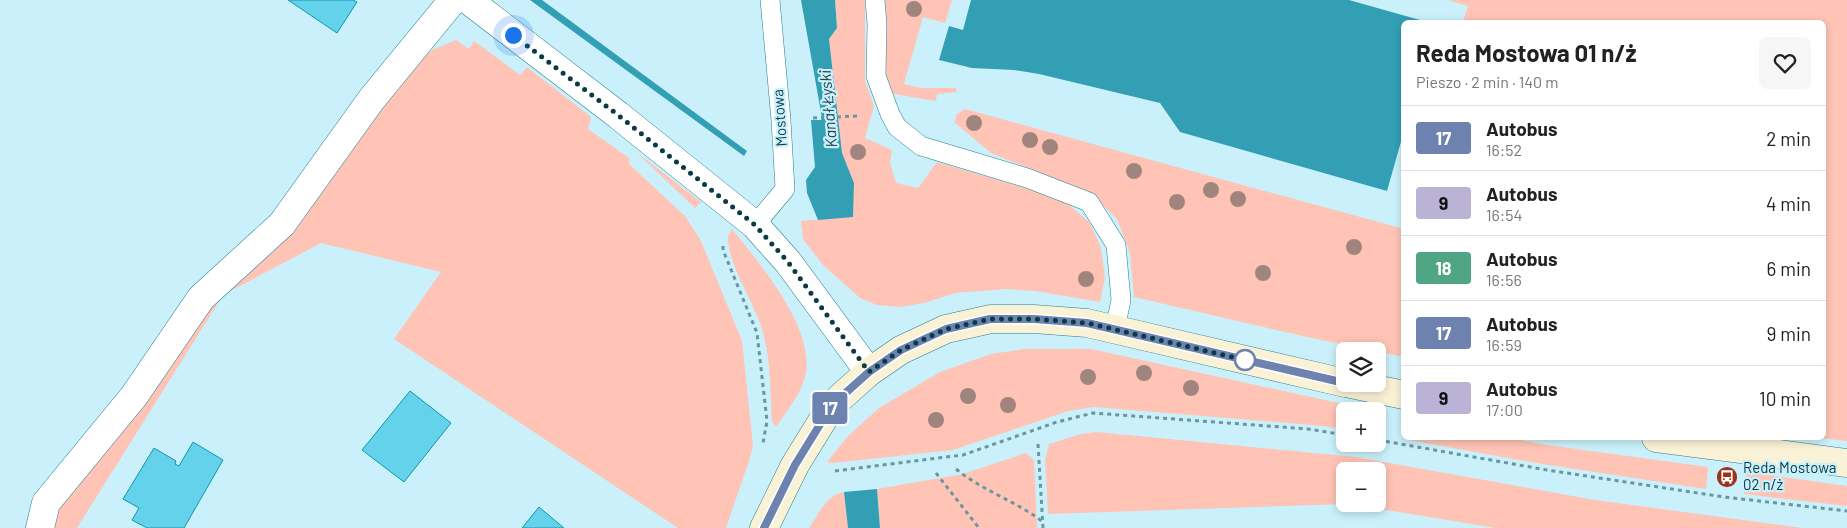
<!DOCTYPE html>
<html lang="pl">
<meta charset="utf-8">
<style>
:root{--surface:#fff;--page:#f6f6f6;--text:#222;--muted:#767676;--line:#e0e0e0}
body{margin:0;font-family:Barlow,sans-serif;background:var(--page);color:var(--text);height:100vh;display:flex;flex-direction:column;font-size:19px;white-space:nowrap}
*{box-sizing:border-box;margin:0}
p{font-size:16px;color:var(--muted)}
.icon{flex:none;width:28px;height:28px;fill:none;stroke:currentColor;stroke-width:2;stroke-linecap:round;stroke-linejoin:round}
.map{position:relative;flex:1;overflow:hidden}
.sheet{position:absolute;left:1401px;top:20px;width:425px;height:420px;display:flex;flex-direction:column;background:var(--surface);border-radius:8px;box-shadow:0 2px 8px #0003}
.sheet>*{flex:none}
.badge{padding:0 10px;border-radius:4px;font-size:18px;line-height:32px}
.fabs{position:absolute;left:1336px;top:342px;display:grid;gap:10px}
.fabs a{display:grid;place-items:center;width:50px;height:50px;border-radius:8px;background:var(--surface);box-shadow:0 2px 8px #0003;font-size:25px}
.you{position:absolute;width:25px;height:25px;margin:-12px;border:4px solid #fff;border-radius:50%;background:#1a73e8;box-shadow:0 0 0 8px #1a73e833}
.map>.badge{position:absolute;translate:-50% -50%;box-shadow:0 0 0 2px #fff}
.round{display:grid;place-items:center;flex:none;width:52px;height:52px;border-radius:8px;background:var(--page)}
.overview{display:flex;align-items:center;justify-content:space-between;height:85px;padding:0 15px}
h1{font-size:24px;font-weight:700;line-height:38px}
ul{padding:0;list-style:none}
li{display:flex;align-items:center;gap:15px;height:65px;padding:0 15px;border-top:1px solid var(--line)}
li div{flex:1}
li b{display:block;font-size:19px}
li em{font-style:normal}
li .badge{min-width:55px;font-weight:700;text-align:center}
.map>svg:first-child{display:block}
</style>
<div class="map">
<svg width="1847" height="528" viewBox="0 0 1847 528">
<rect width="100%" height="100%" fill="#caf1fb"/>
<g fill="#ffc4b5">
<polygon points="835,0 865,0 865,81 874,106 865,138 892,150 890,163 896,183 918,188 937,162 1036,191 1068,204 1090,223 1101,248 1105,277 1100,302 1036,291 1006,289 955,293 924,303 900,307 877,305 860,298 823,265 803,239 801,221 852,217 854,183 842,154 829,39 837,28"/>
<polygon points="884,0 952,0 945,23 923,17 904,84 921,88 956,88 957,92 937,94 936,101 894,94 885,86"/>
<polygon points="1448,0 1847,0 1847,441 1821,438 1824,438 1824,22 1463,22 1468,6"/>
<polygon points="456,40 469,49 474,41 520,75 527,67 591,117 588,129 629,158 629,164 685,216 701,241 742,341 753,445 750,458 726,528 678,528 394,339 441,272 321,243 223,295 77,528 48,528 57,504 221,292 411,66 434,49"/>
<polygon points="965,109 1404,229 1404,357 1307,337 1134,297 1130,253 1117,219 1090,193 991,153 954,122 957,114"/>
<polygon points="635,151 701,202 695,208"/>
<path d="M732,229C760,264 813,326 806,372C803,392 787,410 777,426H775L772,421C770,390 771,356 761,326C752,299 727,262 728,236Z"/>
<polygon points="1024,349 1091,349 1375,411 1345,411 1345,429 1312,425 1094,407 1068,411 953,450 833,463 827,462 848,436 879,408 940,372 991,354"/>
<polygon points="1097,432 1356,457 1595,500 1803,528 1495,528 1350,504 1378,504 1378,471 1345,471 1345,504 1048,514 1045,460 1049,444 1081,434"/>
<polygon points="1404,436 1510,438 1547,445 1708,467 1706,489 1536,463 1403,439"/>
<polygon points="1026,453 1034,460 1037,528 880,528 877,489 963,474"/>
<polygon points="1747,472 1847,486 1847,506 1744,494"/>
<path d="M844,492L848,528H809C819,514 826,495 844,492Z"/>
</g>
<g fill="#329fb5">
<polygon points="530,0 542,0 747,151 744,156"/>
<polygon points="801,0 835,0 837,28 829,39 842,153 854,183 853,217 818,220 807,193 806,180 815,167 811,120 821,120 822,118"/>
<polygon points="971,0 1349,0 1427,22 1404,22 1404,131 1387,191 1180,132 1160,103 1039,74 1014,70 972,68 939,60 949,26 963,30"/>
<polygon points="877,489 880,528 848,528 844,492"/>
</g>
<g fill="#64d2eb" stroke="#1296ad">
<polygon points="288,0 353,0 357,2 337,33"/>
<polygon points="410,391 451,423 404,482 362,450"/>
<polygon points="193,442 223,460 184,528 147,528 132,520 139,508 123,499 154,448 176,461 175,464 179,466"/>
<polygon points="539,507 564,528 522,528"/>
</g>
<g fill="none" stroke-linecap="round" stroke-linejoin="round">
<g stroke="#257e8f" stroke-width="20">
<g id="lane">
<polyline points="875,0 877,24 876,76 890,114 897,127 921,146 1027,178 1089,202 1116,245 1121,300 1115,329"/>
<polyline points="755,225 785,189 781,120 770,0"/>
</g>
</g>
<g stroke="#257e8f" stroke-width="29">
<g id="street">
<polyline points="468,0 618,115 755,225 788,262 869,372"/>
<polyline points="40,528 46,503 134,396 201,298 282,224 371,100 453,0"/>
</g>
</g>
<g stroke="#257e8f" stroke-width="29">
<g id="secondary">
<polyline points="1351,384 1404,395"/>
<polyline points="1656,438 1847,463"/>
<polyline points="764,528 795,465 832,405 869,372 901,350 946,329 991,319 1034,319 1087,323 1345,383"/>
</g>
</g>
<g stroke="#6996a0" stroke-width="3" stroke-dasharray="4 4" stroke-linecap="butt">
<polyline points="813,118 857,116"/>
<polyline points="723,246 723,250 757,333 767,421 763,443"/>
<polyline points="1378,440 1547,470 1724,497 1847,511"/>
<polyline points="1038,444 1043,528"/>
<path d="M956,469C983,491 1016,501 1043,522"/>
<polyline points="835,471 963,455 1057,422 1093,413 1308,429 1345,435"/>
<polyline points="936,473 979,528"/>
</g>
<use href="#lane" stroke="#fff" stroke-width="19"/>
<use href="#street" stroke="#fff" stroke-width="28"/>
<use href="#secondary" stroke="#faf2d7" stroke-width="28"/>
</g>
<g fill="#a0857f">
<circle cx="914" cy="9" r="8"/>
<circle cx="974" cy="123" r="8"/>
<circle cx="1030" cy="140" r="8"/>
<circle cx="1050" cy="147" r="8"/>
<circle cx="858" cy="152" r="8"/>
<circle cx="1134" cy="171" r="8"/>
<circle cx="1211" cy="190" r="8"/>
<circle cx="1238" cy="199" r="8"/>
<circle cx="1177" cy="202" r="8"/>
<circle cx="1354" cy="247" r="8"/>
<circle cx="1263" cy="273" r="8"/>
<circle cx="1086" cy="279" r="8"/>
<circle cx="1144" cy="373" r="8"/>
<circle cx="1088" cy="377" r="8"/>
<circle cx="1191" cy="388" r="8"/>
<circle cx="968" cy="396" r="8"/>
<circle cx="1008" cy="405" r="8"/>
<circle cx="936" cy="420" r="8"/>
</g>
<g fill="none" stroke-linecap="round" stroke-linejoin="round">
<g stroke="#fff" stroke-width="11">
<polyline id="line" points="764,528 795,465 832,405 869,372 901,350 946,329 990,319 1034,319 1087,323 1345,383"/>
</g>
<use href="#line" stroke="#6d82af" stroke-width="8"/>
<polyline stroke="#083b45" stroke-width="5" stroke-dasharray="0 9" points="513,35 618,115 755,225 788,262 869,372 901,350 946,329 990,319 1034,319 1087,323 1245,360"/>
</g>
<defs>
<g id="bus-disc" transform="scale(1.125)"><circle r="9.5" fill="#9b331b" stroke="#caf1fb"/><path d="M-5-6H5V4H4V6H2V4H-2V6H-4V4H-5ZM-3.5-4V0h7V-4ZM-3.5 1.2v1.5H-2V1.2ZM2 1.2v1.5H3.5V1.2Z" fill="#fff"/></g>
</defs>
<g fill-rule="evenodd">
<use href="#bus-disc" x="1727" y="477"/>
</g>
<circle fill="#fff" stroke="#6d82af" stroke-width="2.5" cx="1245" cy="360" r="10"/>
<g text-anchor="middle" stroke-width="4.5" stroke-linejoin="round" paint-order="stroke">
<g font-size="15" fill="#083b45" stroke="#caf1fb">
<text transform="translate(780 118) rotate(-94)" y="5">Mostowa</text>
</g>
<g font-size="15" fill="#083b45" stroke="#caf1fb" text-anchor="start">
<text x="1743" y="473">Reda Mostowa<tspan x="1743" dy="17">02 n/ż</tspan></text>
</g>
<g font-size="16" font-style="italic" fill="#24444b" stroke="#caf1fb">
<text transform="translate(828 109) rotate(-95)" y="6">Kanał Łyski</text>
</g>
</g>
</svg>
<div class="fabs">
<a><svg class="icon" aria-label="layers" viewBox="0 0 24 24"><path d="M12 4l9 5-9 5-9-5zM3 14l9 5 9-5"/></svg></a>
<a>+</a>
<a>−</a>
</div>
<div class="you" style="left:513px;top:35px"></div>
<b class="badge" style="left:830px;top:408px;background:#6d82af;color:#fff">17</b>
<section class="sheet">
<div class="overview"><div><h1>Reda Mostowa 01 n/ż</h1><p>Pieszo · 2 min · 140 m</p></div><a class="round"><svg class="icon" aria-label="heart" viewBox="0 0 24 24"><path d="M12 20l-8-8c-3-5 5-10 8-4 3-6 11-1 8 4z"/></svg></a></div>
<ul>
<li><span class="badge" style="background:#6d82af;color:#fff">17</span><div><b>Autobus</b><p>16:52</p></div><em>2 min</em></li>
<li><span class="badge" style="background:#bab3d6;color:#111">9</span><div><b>Autobus</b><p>16:54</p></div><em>4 min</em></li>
<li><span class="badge" style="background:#50a684;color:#fff">18</span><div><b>Autobus</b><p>16:56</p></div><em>6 min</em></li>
<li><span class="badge" style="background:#6d82af;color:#fff">17</span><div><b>Autobus</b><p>16:59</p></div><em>9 min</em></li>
<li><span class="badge" style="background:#bab3d6;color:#111">9</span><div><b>Autobus</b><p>17:00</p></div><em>10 min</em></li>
</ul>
</section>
</div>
